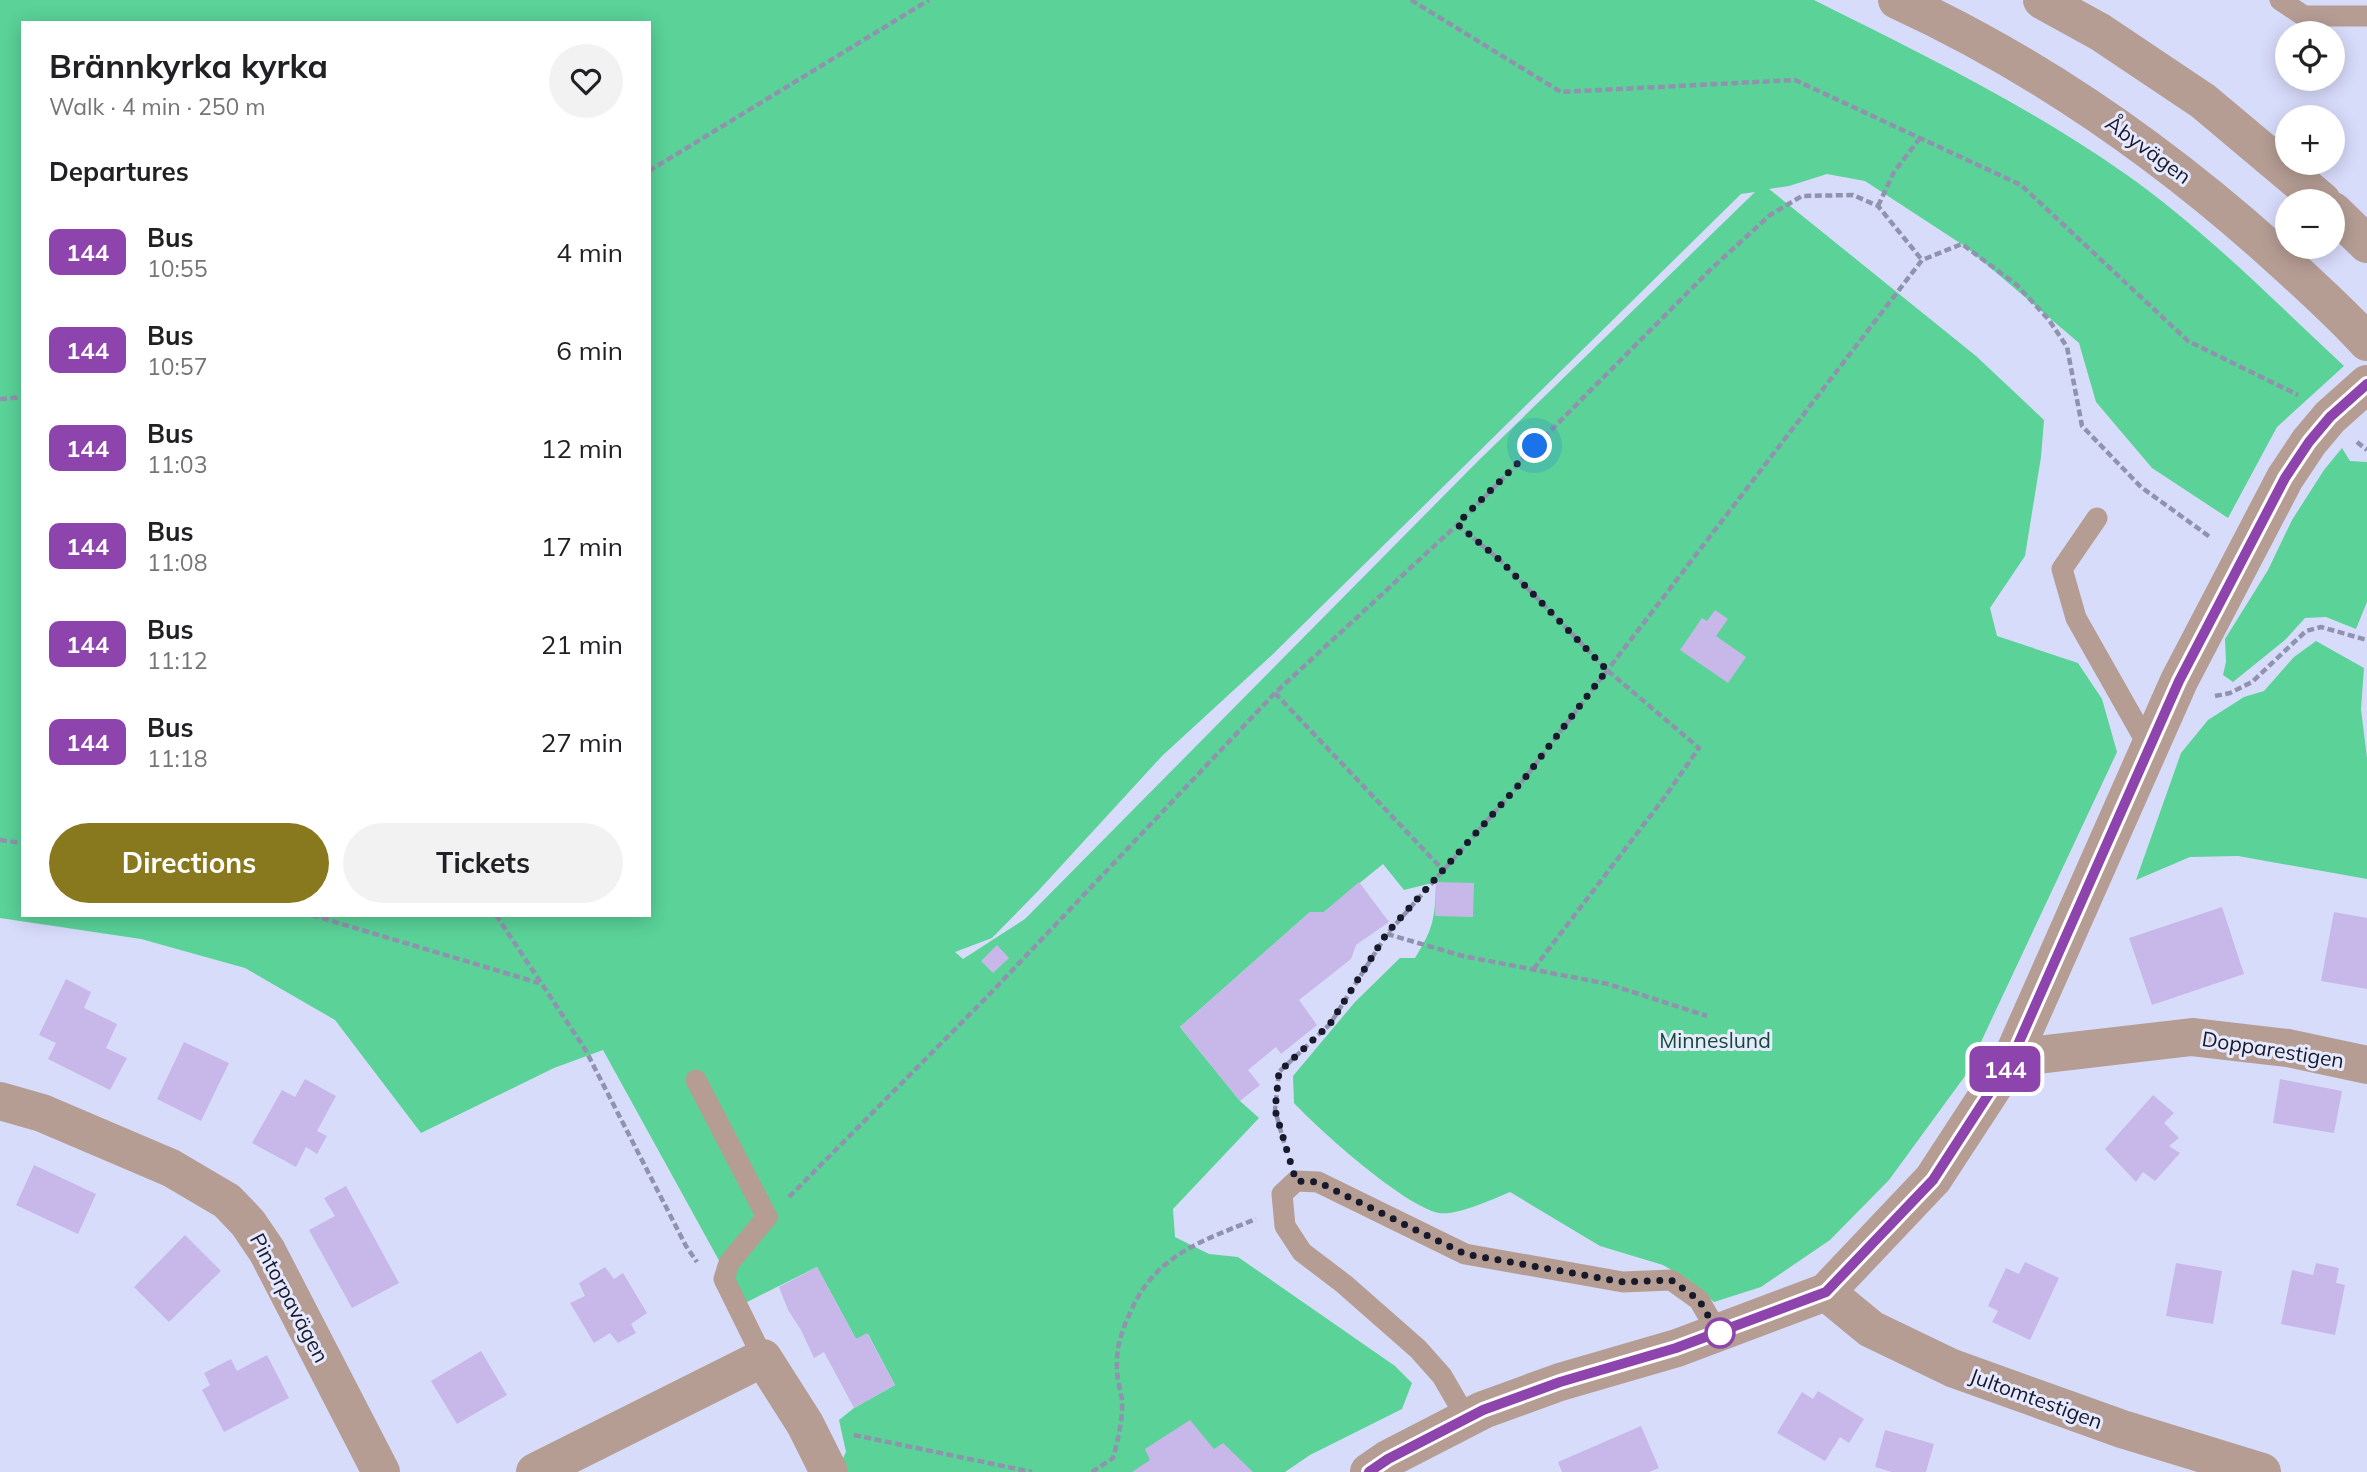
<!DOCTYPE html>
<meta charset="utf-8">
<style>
:root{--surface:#fff;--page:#f2f2f2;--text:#202124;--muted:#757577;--accent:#88791e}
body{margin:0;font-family:Mulish,sans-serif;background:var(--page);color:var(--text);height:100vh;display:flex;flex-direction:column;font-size:26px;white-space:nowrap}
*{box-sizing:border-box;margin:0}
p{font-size:23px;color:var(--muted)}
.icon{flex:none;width:38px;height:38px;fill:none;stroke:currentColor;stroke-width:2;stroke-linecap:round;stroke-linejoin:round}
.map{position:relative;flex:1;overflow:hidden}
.details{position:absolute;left:21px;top:21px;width:630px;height:896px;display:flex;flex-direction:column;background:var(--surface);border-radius:0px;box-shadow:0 4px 18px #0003}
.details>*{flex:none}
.badge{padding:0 14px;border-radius:10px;font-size:24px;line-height:46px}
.fabs{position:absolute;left:2275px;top:21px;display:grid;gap:14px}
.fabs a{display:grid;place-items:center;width:70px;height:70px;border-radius:50%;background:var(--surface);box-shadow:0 4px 18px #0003;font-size:35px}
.you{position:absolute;width:35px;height:35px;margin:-18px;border:5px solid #fff;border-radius:50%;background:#1a73e8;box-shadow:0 0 0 10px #1a73e833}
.map>.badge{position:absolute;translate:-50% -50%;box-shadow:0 0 0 4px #fff}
h2{padding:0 28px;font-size:26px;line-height:63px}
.round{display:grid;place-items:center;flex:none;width:74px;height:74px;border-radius:37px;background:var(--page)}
.head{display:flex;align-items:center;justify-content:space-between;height:119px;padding:0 28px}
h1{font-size:33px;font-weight:700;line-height:52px}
.cta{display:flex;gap:14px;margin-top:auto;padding:14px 28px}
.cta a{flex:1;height:80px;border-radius:42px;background:var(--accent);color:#fff;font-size:28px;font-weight:700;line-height:80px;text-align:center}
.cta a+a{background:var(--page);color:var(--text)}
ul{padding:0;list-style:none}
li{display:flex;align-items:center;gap:21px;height:98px;padding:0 28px}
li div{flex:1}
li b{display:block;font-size:26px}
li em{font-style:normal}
li .badge{min-width:77px;font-weight:700;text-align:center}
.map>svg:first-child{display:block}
</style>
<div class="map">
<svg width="2367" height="1472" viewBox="0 0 2367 1472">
<rect width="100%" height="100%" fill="#d8dcfb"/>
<g fill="#5ad298" fill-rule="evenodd">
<path d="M0,0H1814C1920,53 2027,105 2124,173C2204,229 2273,300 2344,366L2277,427L2228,518L2152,468L2096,402L2079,343L1966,247L1865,181L1827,174L1789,186L1769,189L1976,356L2044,420L2041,457L2025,556L1990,608L1997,636L2078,663L2102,699L2117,752L1965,1076L1889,1180L1830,1240L1761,1287L1714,1302L1689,1280L1663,1265L1600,1246L1510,1192C1494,1199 1456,1216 1439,1213C1404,1206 1319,1130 1294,1103L1293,1076L1355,1002L1400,958H1415C1434,928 1435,917 1436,882L1404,890L1383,864L1324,912H1310L1180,1027L1240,1101L1259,1118L1173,1209L1175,1237L1209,1254L1238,1257L1395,1366L1412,1383L1402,1409L1310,1455L1285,1472H838L837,1470L846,1452L839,1420L854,1408L895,1385L868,1334L856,1339L817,1267L743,1304L603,1050L554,1068L421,1133L335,1020L245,968L141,939L0,918ZM23,23H649V915H23ZM1755,192L1478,461L1025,919L963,959L955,952L992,938L1039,890L1162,756L1272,655L1741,194Z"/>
<polygon points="2342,448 2350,461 2367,462 2367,602 2356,629 2326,617 2305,618 2285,640 2233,682 2223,675 2226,662 2225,639 2268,570 2292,520 2324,470"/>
<polygon points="2316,641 2364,668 2361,709 2367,758 2367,879 2238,856 2190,857 2136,880 2181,753 2208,720 2244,697 2264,691 2294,657"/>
</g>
<g fill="#c8b8e9">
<polygon points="1715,610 1728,619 1716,636 1746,657 1728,683 1680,650 1702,618 1707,621"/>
<polygon points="1359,882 1389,922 1356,945 1351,959 1299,1000 1317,1025 1281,1054 1276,1047 1248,1070 1260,1085 1240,1101 1180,1027 1310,912 1324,912"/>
<polygon points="1436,882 1474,883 1473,917 1435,916"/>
<polygon points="2222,907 2244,974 2152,1005 2129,938"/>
<polygon points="2334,912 2367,918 2367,989 2321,981"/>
<polygon points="997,945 1009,958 993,973 981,961"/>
<polygon points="66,979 91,992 84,1008 117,1024 106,1048 127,1058 110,1090 48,1059 56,1043 39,1035"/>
<polygon points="184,1042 229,1063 201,1121 157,1099"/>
<polygon points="305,1079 336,1096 317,1131 327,1136 317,1154 306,1147 296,1167 252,1143 282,1090 295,1097"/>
<polygon points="2280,1079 2342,1091 2334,1133 2273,1123"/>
<polygon points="2153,1095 2174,1113 2164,1123 2179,1138 2169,1146 2180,1153 2155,1181 2143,1172 2136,1182 2105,1149"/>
<polygon points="34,1165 96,1194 78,1234 16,1205"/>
<polygon points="346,1186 399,1283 352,1308 309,1230 335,1216 324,1198"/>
<polygon points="185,1235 221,1271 169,1322 134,1287"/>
<polygon points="2025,1262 2059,1278 2030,1340 1992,1322 1998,1311 1988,1306 2006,1268 2019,1274"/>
<polygon points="2176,1263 2222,1271 2213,1324 2166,1316"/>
<polygon points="2316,1263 2339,1268 2336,1283 2345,1285 2335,1335 2281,1324 2292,1270 2313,1275"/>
<polygon points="605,1267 614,1279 623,1273 647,1313 631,1324 636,1333 618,1343 610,1333 594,1343 570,1303 585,1296 579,1283"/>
<polygon points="817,1267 856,1339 867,1333 895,1385 854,1408 824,1352 814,1358 801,1330 788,1310 779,1287"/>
<polygon points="481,1351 507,1395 457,1424 431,1381"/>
<polygon points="267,1355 289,1398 224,1432 202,1390 210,1385 204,1373 231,1359 237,1371"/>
<polygon points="1818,1391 1864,1419 1849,1443 1840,1437 1825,1461 1777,1433 1802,1392 1813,1399"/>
<polygon points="1190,1420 1214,1449 1223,1443 1253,1472 1132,1472 1150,1460 1145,1449"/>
<polygon points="1641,1426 1659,1468 1649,1472 1562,1472 1558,1462"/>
<polygon points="1885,1430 1934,1444 1926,1472 1892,1472 1875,1467"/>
</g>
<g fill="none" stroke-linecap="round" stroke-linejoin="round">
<g stroke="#9093ad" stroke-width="4.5" stroke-dasharray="7 3.5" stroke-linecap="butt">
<polyline points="1411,0 1561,92 1795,80 2021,185 2188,341 2298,395"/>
<polyline points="649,171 929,0"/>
<polyline points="1878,206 1894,172 1920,138"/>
<polyline points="0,399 23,397"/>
<polyline points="2357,442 2367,450"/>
<polyline points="1457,525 1501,561 1607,670 1699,748 1664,798 1532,971"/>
<polyline points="1275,693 1443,870"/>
<polyline points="2215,696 2230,693 2252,682 2306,631 2321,627 2367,640"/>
<polyline points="0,840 23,843"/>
<polyline points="312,915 539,983"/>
<polyline points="496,915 585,1049 686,1246 697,1262"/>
<polyline points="1387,934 1463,956 1608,984 1707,1016"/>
<polyline points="1287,1153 1275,1110 1279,1072 1330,1024 1387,934 1524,779 1922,260 1962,244 2017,285 2049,320 2067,347 2082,426 2141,487 2210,537"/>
<polyline points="789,1197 987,997 1275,693 1457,525 1711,269 1770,215 1802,196 1853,195 1878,206 1922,260"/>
<polyline points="854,1435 1032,1472"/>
<path d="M1092,1472L1113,1458C1118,1440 1123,1419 1122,1400C1120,1388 1116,1375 1117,1363C1117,1343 1123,1328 1131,1311C1155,1255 1204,1240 1256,1219"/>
</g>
<g stroke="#b59d94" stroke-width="21">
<polyline points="2280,0 2304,16 2367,16"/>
<polyline points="2097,518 2062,569 2076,618 2149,747"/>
<polyline points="696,1080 767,1217 729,1263 724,1279 763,1358"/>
<polyline points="1467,1419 1442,1376 1418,1349 1344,1284 1302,1252 1285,1226 1282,1194 1296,1181 1318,1182 1465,1254 1623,1282 1671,1280 1699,1300 1718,1333"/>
</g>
<g stroke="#b59d94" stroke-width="38">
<polyline points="2012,1058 2192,1037 2288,1048 2367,1065"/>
<polyline points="0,1101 42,1113 171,1168 227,1201 248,1223 267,1251 381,1472"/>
<polyline points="1826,1292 1871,1329 1952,1368 2122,1429 2262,1472"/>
<polyline points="535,1472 763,1358 805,1424 829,1472"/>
<polyline points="1369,1472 1388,1459 1483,1410 1560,1382 1677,1348 1826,1292 1933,1179 2012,1058 2179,681 2285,478 2309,442 2330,417 2367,384"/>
</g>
<g stroke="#b59d94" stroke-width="38">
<path d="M1897,0C2034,63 2159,150 2271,250C2304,280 2337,309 2367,342"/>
<polyline points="2042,0 2100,32 2203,101 2322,201"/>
<polyline points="2333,211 2367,244"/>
</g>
</g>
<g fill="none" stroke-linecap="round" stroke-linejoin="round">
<g stroke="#fff" stroke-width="16">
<polyline id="line" points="1369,1472 1388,1459 1483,1410 1560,1382 1676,1348 1826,1292 1933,1180 2012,1058 2179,681 2285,478 2309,442 2330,417 2367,384"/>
</g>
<use href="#line" stroke="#8e44ad" stroke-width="10"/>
<polyline stroke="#181a2c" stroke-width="7" stroke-dasharray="0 12.6" points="1535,446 1457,524 1501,561 1607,670 1524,779 1387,933 1330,1024 1279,1072 1275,1110 1296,1181 1318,1182 1465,1254 1623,1282 1671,1280 1699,1300 1718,1333 1720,1333"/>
</g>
<circle fill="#fff" stroke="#8e44ad" stroke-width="3.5" cx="1720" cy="1333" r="14"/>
<g text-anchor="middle" stroke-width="6" stroke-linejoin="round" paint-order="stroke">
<g font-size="21" fill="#181a2c" stroke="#e7eaff">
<text transform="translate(2148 150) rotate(36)" y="7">Åbyvägen</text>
<text transform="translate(2273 1050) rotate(9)" y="7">Dopparestigen</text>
<text transform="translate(289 1298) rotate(62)" y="7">Pintorpavägen</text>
<text transform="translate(2036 1399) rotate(20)" y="7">Jultomtestigen</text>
</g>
<g font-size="21" fill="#144a31" stroke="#e7eaff">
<text x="1715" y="1048">Minneslund</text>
</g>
</g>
</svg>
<div class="fabs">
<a><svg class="icon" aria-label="locate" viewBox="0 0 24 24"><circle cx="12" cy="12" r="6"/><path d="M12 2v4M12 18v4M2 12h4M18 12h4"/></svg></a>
<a>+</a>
<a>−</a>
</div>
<div class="you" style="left:1535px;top:446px"></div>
<b class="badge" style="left:2005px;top:1069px;background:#8e44ad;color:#fff">144</b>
<section class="details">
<div class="head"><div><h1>Brännkyrka kyrka</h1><p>Walk · 4 min · 250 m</p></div><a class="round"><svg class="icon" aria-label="heart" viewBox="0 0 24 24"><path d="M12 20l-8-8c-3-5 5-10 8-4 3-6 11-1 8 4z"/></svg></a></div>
<h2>Departures</h2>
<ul>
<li><span class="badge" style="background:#8e44ad;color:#fff">144</span><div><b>Bus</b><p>10:55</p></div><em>4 min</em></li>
<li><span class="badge" style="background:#8e44ad;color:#fff">144</span><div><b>Bus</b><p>10:57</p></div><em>6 min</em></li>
<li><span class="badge" style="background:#8e44ad;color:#fff">144</span><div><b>Bus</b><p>11:03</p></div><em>12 min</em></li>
<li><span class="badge" style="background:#8e44ad;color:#fff">144</span><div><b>Bus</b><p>11:08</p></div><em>17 min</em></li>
<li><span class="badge" style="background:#8e44ad;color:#fff">144</span><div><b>Bus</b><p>11:12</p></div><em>21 min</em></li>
<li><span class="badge" style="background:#8e44ad;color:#fff">144</span><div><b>Bus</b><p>11:18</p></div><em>27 min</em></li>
</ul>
<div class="cta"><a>Directions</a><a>Tickets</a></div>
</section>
</div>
